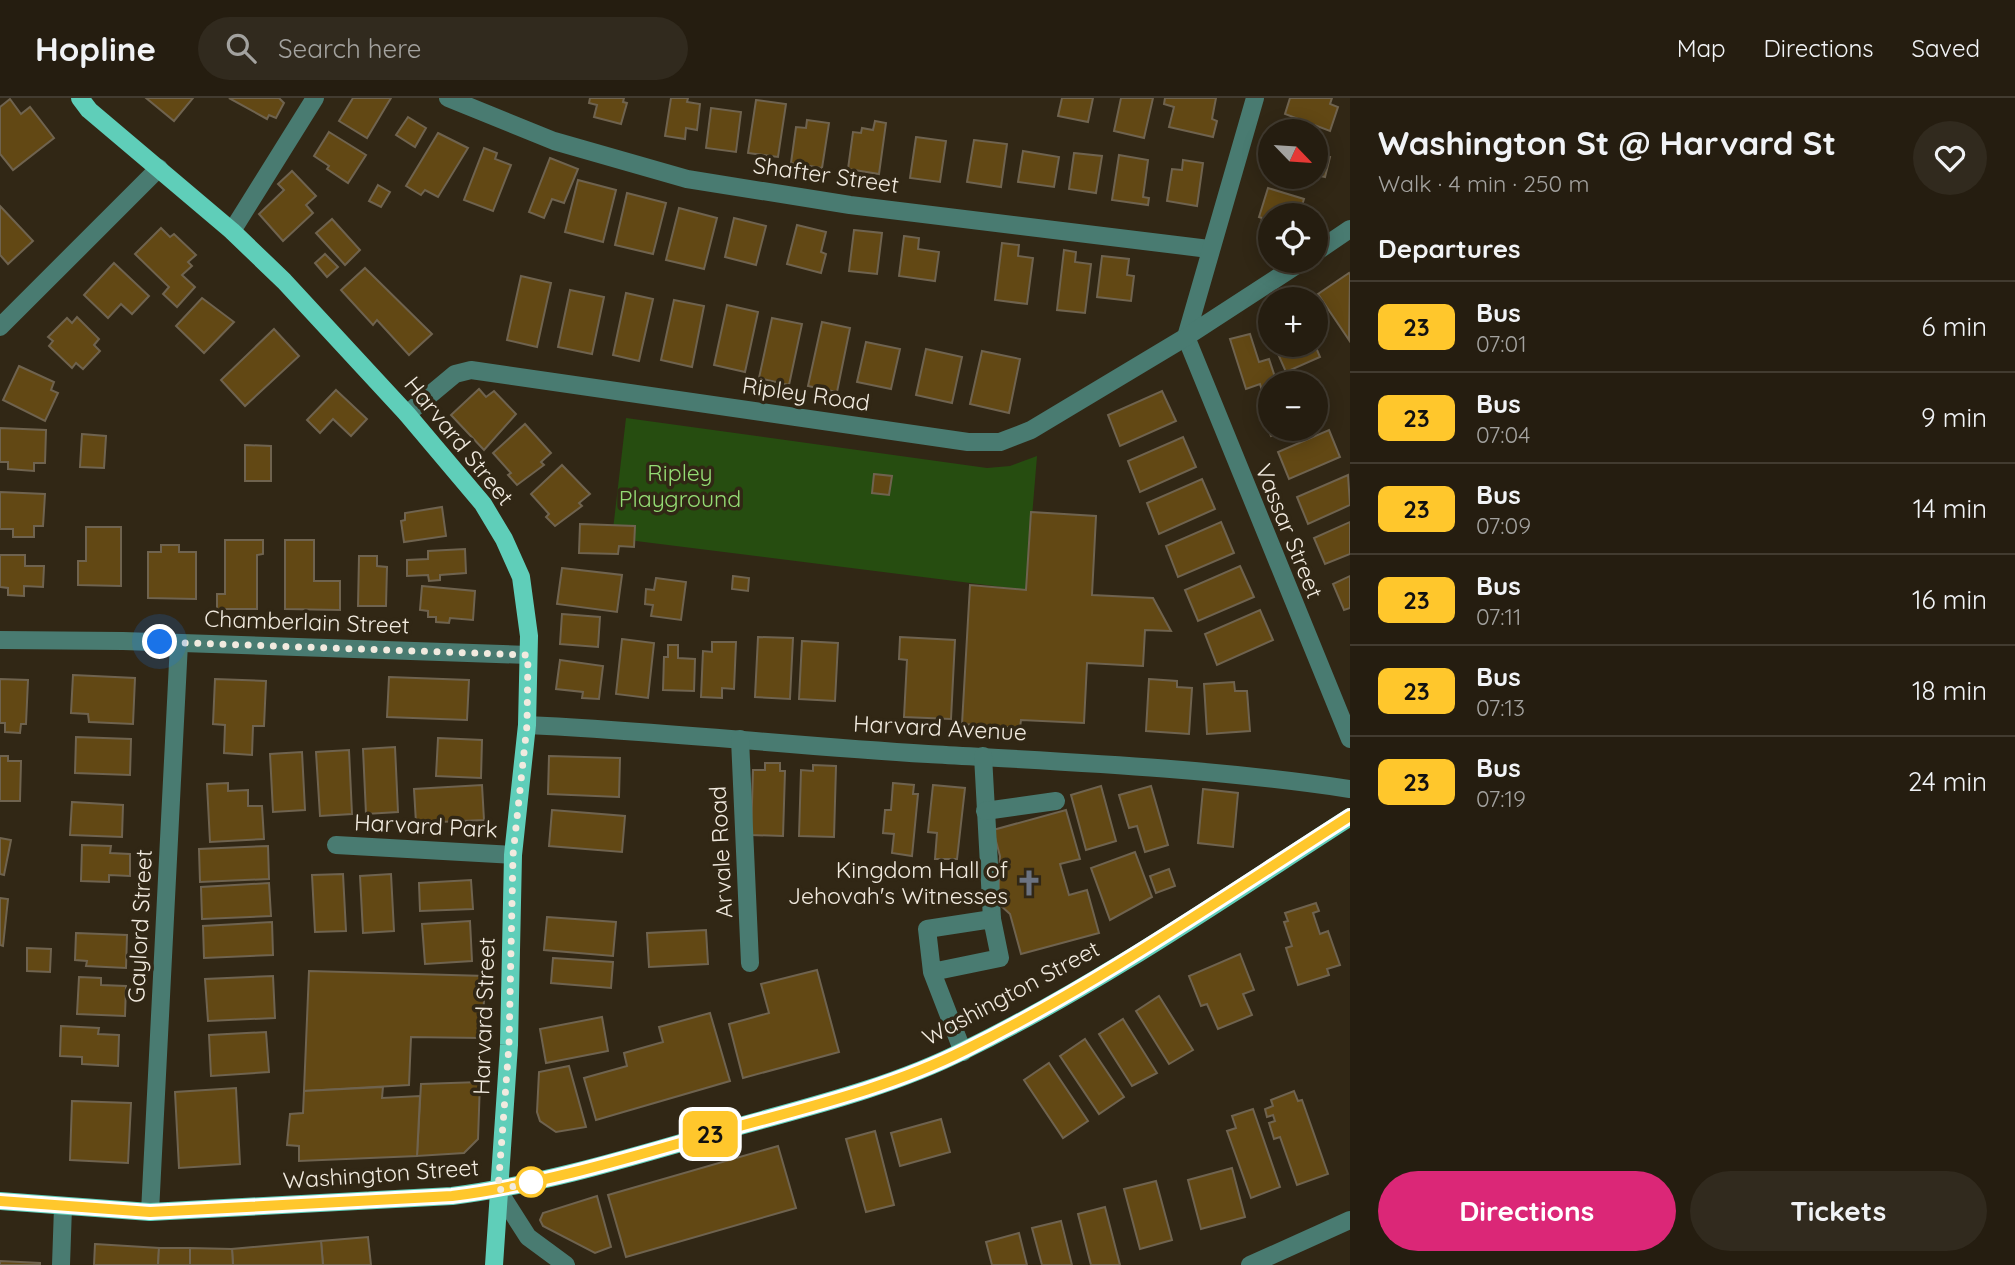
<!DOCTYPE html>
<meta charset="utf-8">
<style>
:root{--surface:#251d10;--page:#312a1e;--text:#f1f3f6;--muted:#a3a29f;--line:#423b30;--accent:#db2777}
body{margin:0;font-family:Quicksand,sans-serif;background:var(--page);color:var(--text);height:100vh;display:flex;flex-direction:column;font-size:26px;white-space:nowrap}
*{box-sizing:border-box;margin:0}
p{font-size:23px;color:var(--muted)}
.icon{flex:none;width:38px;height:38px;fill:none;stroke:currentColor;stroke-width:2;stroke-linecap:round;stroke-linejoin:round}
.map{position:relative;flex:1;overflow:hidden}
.side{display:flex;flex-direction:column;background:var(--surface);width:665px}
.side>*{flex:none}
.badge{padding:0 14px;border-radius:10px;font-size:24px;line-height:46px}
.needle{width:46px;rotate:115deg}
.fabs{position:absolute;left:1258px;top:21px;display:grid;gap:14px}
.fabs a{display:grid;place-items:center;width:70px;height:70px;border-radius:50%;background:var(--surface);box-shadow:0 4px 18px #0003,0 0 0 2px var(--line);font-size:35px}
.you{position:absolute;width:35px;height:35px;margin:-18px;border:5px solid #fff;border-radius:50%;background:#1a73e8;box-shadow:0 0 0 10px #1a73e833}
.map>.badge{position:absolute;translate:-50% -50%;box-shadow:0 0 0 4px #fff}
h2{padding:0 28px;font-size:26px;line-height:63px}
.round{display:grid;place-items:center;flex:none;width:74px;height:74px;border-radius:37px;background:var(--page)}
.summary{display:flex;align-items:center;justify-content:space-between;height:119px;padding:0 28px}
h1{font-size:33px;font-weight:700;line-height:52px}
.cta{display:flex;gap:14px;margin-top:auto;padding:14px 28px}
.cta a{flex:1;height:80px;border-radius:42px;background:var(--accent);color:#fff;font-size:28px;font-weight:700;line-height:80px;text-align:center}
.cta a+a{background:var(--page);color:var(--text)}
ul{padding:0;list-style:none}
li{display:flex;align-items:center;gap:21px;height:91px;padding:0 28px;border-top:2px solid var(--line)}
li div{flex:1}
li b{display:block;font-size:26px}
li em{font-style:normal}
li .badge{min-width:77px;font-weight:700;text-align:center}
header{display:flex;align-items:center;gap:42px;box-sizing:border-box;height:98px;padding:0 35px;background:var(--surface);border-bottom:2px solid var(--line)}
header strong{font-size:33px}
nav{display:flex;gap:38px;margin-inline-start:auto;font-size:24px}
.search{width:490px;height:63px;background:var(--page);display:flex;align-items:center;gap:18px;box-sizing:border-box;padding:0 24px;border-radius:38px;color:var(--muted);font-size:26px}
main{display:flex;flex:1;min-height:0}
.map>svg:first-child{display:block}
</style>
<header>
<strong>Hopline</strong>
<div class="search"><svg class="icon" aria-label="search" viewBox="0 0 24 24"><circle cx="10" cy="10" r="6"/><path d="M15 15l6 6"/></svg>Search here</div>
<nav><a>Map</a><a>Directions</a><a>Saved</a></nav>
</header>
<main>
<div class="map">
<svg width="1350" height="1167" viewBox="0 0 1350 1167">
<rect width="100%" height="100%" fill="#312715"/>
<polygon fill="#264d10" points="626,320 987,370 1010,368 1037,358 1026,492 612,440"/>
<g fill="#624814" stroke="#6f634f" stroke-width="2">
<polygon points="146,0 193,0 174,23"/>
<polygon points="229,0 279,0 284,5 276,20 269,17 267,21"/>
<polygon points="353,0 391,0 367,40 339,23"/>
<polygon points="590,0 624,0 623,4 627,5 621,26 594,19 597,7 589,5"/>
<polygon points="671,0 688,0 687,4 700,6 697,32 686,30 685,41 665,38"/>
<polygon points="1062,0 1093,0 1088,24 1058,18"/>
<polygon points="1121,0 1153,0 1144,40 1114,33"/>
<polygon points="1165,0 1216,0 1212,21 1217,23 1213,39 1169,29 1174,9 1164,6"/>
<polygon points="1290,0 1332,0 1330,6 1338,9 1330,33 1285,16"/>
<polygon points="10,1 21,16 30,9 54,40 13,72 0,56 0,9"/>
<polygon points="756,2 786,6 778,59 748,55"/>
<polygon points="711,10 741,14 736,54 706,50"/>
<polygon points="408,19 426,30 415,49 396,37"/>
<polygon points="807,22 829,25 822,70 791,65 796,29 806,30"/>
<polygon points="875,23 886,25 879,76 848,71 853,34 861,35 862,30 873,32"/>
<polygon points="329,34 366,57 348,85 327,71 329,68 314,58"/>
<polygon points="438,35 468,50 438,99 425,92 421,97 406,88"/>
<polygon points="916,39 946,43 940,84 910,80"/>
<polygon points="974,42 1007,46 1001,89 967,84"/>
<polygon points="484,50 497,55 495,61 511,67 493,113 464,102"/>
<polygon points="1316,51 1321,52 1320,56 1330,59 1325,79 1316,77"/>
<polygon points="1023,53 1059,59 1054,89 1018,84"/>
<polygon points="1074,55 1102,58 1096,95 1069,91"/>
<polygon points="1119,57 1148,62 1143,99 1149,100 1148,107 1112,102"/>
<polygon points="550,60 578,71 564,105 552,101 544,120 529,114"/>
<polygon points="1183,62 1203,65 1197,108 1167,103 1172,71 1182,72"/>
<polygon points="292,73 316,98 306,107 313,115 283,143 259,116 284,92 278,86"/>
<polygon points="578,82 616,92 603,144 565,134"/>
<polygon points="378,87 390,94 381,109 369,103"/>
<polygon points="1268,90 1304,101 1299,117 1270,117 1270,129 1261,126 1262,120 1259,119"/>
<polygon points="627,95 666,105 653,156 615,147"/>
<polygon points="0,108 33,143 8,166 0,157"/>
<polygon points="679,110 717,120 704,171 666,162"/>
<polygon points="734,120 766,128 756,167 725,159"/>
<polygon points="332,121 360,152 345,167 316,135"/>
<polygon points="797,127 826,134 821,154 826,156 821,175 787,166"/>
<polygon points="161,130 170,139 174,136 196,157 188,164 192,168 182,177 195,189 177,209 163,196 169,189 135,156"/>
<polygon points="854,132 882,135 877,176 849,173"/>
<polygon points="904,138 919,140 918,151 939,154 935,183 899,178"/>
<polygon points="1002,145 1019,147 1018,158 1033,160 1027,206 995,202"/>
<polygon points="1064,152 1076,154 1075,164 1091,166 1085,215 1057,212"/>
<polygon points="325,156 338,169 327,179 315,165"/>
<polygon points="1102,158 1129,161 1127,177 1134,178 1131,203 1097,199"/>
<polygon points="114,165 149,198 132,216 121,206 108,220 84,197"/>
<polygon points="365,170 432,236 409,257 377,222 373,227 341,192"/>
<polygon points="1349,175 1350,177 1349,242 1318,196"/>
<polygon points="521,178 551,185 537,249 507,242"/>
<polygon points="570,192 604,199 592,256 558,249"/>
<polygon points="626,195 653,201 639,263 613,257"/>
<polygon points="202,200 234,224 204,255 176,228"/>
<polygon points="674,202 704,208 692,269 661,262"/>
<polygon points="727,207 758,214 745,274 714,267"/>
<polygon points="77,219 99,241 94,247 100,253 83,271 76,265 72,270 49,248 53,243 48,239 67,220 72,225"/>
<polygon points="772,220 802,226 789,287 759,280"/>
<polygon points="822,224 850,230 837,294 808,288"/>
<polygon points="274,231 299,258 245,308 221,282"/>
<polygon points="1250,236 1259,264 1269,261 1277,285 1270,285 1270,294 1263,296 1260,286 1246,291 1230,241"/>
<polygon points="866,244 900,251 891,291 857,284"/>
<polygon points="1274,247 1315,247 1320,259 1286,274"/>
<polygon points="926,251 962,259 952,305 916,297"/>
<polygon points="982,253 1020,261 1009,315 970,306"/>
<polygon points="19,268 54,284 51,292 58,295 45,323 3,302"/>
<polygon points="479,291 486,299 494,293 516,316 484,352 451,317"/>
<polygon points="336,292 367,321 351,338 333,321 320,335 307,322"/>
<polygon points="1162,293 1176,323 1120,348 1108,317"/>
<polygon points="1270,307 1270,331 1289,331 1271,338 1260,312"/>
<polygon points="525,326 551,355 541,364 544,367 517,387 508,377 511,375 493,355"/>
<polygon points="0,330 46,332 45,365 34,365 34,373 8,371 8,364 0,364"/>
<polygon points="1329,332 1340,359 1289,381 1278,354"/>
<polygon points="82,336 106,338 104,370 80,369"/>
<polygon points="1183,339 1196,369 1140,394 1128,363"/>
<polygon points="245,347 271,348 271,383 245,383"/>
<polygon points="562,367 590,396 579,405 582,408 555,428 546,419 549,416 531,396"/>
<polygon points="874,376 892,378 889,397 872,395"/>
<polygon points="1348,377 1350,407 1308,426 1297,399"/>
<polygon points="1202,381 1215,411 1159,436 1147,405"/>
<polygon points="0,394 45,396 43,428 34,428 34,439 13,439 13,431 0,431"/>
<polygon points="442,409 446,438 404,444 401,423 405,422 405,415"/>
<polygon points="1031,414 1096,418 1092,497 1153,500 1171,533 1145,532 1143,568 1087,565 1084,625 1021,622 1020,630 962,626 970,487 1026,492"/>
<polygon points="1221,424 1234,455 1178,479 1166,448"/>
<polygon points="1350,424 1350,456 1325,466 1314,440"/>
<polygon points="580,426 635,428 634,449 619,448 618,456 579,455"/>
<polygon points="86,429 121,429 121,488 78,487 78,463 86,463"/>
<polygon points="225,442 263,442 263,456 257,457 257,511 217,511 217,496 225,496"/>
<polygon points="285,442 314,442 314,483 340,483 340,512 285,511"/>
<polygon points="161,447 179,447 179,454 196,454 196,501 148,500 148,454 161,454"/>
<polygon points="465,451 466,475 440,477 440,482 429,483 428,477 407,478 407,462 428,461 428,453"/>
<polygon points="0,457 25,457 25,468 44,468 43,489 24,488 24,498 8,497 8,490 0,489"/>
<polygon points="359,458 377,458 377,468 387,469 386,508 358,508"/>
<polygon points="1240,468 1254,499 1198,523 1185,492"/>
<polygon points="562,470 622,477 617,514 557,506"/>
<polygon points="733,478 749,480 748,493 732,491"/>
<polygon points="1350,478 1350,510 1344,512 1333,486"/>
<polygon points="656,480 686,484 681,522 651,518 653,507 645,506 646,491 654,492"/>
<polygon points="422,488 475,493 473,522 450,520 449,525 436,524 436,519 428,519 428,513 420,512"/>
<polygon points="1260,512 1273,542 1217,567 1205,536"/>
<polygon points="562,516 600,519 598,549 560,546"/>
<polygon points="758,539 793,540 790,601 755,599"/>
<polygon points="900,539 955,542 951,621 904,619 907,562 899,561"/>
<polygon points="622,541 654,545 648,600 616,596"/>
<polygon points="802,543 838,545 835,603 799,601"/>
<polygon points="712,544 736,544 734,591 722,590 722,600 701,599 703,553 712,554"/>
<polygon points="668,547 678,547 678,560 695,561 694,593 663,592 664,559 668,559"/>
<polygon points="560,562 603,568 599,601 582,600 583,594 556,591"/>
<polygon points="73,577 135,580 133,626 89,624 88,616 71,615"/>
<polygon points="389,579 469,582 467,622 387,619"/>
<polygon points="0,581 28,582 26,626 21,626 20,635 5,634 5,625 0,625"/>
<polygon points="215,581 266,583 264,628 253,628 252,657 224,655 225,627 213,626"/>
<polygon points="1149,581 1177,583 1177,589 1192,590 1189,636 1146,633"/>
<polygon points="1234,584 1235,593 1247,593 1250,633 1207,636 1204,586"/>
<polygon points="76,639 131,641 130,677 75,675"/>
<polygon points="438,640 482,642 481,680 436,678"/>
<polygon points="395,649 398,714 366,716 363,651"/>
<polygon points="349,652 352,716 320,718 316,654"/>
<polygon points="302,654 305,712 273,714 270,656"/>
<polygon points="0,658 8,658 8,663 21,663 20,703 0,703"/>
<polygon points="549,658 620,660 619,699 548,696"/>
<polygon points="765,665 780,665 780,673 785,673 783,738 751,737 753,672 765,672"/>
<polygon points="813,667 836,668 834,739 799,738 801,672 813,673"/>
<polygon points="228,685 228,693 248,692 248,708 262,708 264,741 210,744 207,686"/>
<polygon points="893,685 914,687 913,696 918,696 912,758 892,755 894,736 883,735 885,712 891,712"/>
<polygon points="482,687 484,722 416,725 414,691"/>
<polygon points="933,687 965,690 957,761 935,761 937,735 928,734"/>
<polygon points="1101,688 1116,743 1086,752 1071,697"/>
<polygon points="1151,688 1168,747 1145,754 1137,728 1129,730 1119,697"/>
<polygon points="1203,691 1238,695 1233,749 1198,745"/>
<polygon points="72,704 123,707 122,739 70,737"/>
<polygon points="552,712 625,718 622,754 549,748"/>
<polygon points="1066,712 1080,761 1060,766 1069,797 1087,792 1099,835 1021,856 1010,816 998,805 1000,758 993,732"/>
<polygon points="0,740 11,742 4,777 0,776"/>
<polygon points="82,747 111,748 110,755 130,756 130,778 109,777 109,784 81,783"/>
<polygon points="268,748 269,781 200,784 199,751"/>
<polygon points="1135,754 1152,799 1110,822 1091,770"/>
<polygon points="1169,771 1175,788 1156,795 1150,778"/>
<polygon points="343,776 346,833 315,834 312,777"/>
<polygon points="391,776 394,833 363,835 360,778"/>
<polygon points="471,782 473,811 420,813 419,785"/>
<polygon points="269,785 271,818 202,821 201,789"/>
<polygon points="0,800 8,801 3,848 0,847"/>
<polygon points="1316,805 1319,813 1313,815 1320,836 1328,833 1340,867 1327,871 1329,877 1298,887 1286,850 1292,848 1284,824 1288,823 1285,815"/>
<polygon points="547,819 616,824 613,858 544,852"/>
<polygon points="470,823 472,863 425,866 422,826"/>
<polygon points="272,824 273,857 204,860 203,828"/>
<polygon points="706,832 708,866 649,869 647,835"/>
<polygon points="76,835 127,837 126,870 86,868 87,863 75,862"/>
<polygon points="27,850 51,851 50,874 27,873"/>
<polygon points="1240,856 1254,892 1243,896 1252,917 1218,931 1207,906 1201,908 1189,878"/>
<polygon points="553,860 613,864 611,890 551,885"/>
<polygon points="817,872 839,954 743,980 729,926 769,915 761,886"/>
<polygon points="309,873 486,878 481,940 411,939 409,987 304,993"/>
<polygon points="273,878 275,920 208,923 205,881"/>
<polygon points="79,879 101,880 101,887 126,888 125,918 77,916"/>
<polygon points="1159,898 1193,952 1169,966 1136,913"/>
<polygon points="710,915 730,983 596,1022 584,980 627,968 624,955 663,944 659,929"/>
<polygon points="602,919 608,953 546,965 540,931"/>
<polygon points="1123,921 1157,975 1132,988 1099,936"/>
<polygon points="61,928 99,930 98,936 119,937 118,968 82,966 82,959 60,958"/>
<polygon points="266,934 269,974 211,978 209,937"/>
<polygon points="1085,941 1124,999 1099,1016 1060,958"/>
<polygon points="1049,965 1088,1023 1063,1040 1024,982"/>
<polygon points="569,968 586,1029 556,1034 540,1023 537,1014 539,974"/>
<polygon points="480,984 478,1041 464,1055 417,1058 421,986"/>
<polygon points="383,989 382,1000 420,998 417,1058 299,1063 299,1048 287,1047 290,1016 303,1015 304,993"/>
<polygon points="236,990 240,1066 179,1070 175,994"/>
<polygon points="1294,993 1298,1003 1302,1002 1328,1076 1297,1087 1280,1039 1274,1041 1269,1025 1275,1023 1273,1017 1267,1019 1265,1011 1273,1008 1271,1002"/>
<polygon points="72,1003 131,1005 128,1065 70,1062"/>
<polygon points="1253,1011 1280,1089 1251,1100 1227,1033 1236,1030 1232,1018"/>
<polygon points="941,1021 950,1054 900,1068 891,1035"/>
<polygon points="875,1033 894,1107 866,1114 846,1041"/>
<polygon points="778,1048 796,1110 626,1159 608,1097"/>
<polygon points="1232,1070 1245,1119 1201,1131 1188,1082"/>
<polygon points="1156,1083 1172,1142 1140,1151 1124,1091"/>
<polygon points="597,1098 611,1149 595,1155 543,1128 540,1122 543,1115"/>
<polygon points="1105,1109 1120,1167 1091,1167 1078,1116"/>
<polygon points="1061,1123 1072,1167 1042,1167 1032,1130"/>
<polygon points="1019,1135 1027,1167 992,1167 986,1144"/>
<polygon points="368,1139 371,1167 323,1167 321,1143"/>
<polygon points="321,1143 323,1167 233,1167 232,1151"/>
<polygon points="95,1146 159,1150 158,1167 94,1167"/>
<polygon points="159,1150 190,1150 190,1167 158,1167"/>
<polygon points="190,1150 232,1151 233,1167 190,1167"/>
<polygon points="0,1163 40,1165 40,1167 0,1167"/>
</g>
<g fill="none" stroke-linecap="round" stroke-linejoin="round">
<g stroke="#497b71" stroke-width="18">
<polyline points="448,0 554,43 687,81 850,107 1209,151"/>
<polyline points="1255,0 1186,239 1350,641"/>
<polyline points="232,133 315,0"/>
<polyline points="1316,154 1350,131"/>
<polyline points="0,229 159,70"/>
<polyline points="407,316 455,276 471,272 968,344 1000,344 1031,332 1186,239 1303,163"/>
<polyline points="0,542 123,543 528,557"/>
<path d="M527,627C661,633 794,648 928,656C1069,664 1210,670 1350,691"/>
<polyline points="740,641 750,865"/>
<polyline points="983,658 992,821"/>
<polyline points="985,713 1056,703"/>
<polyline points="336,747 513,757"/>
<polyline points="932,874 1000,860 992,821 927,831 932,874 963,954"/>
<polyline points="498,1092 528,1139 566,1167"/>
<polyline points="150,1114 179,545"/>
<polyline points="61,1167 63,1109"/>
<polyline points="1250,1167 1350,1122"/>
</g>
<g stroke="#5fceb9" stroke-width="18">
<polyline points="80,0 89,12 232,133 284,183 407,316 483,406 504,441 521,479 529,538 527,627 513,757 509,947 494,1167"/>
<path d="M0,1103L150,1114L452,1098C546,1086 638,1057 729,1031C808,1009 892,989 965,952C1100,886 1224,800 1350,719"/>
</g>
</g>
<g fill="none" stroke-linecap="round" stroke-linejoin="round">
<g stroke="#fff" stroke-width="16">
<path id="line" d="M0,1103L150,1114L452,1098C546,1086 638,1057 729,1031C808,1009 892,989 965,952C1100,885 1223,799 1350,718"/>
</g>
<use href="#line" stroke="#ffc72c" stroke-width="10"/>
<polyline stroke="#f1eadf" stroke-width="7" stroke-dasharray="0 12.6" points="160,544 528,557 527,627 513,757 509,947 498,1092 541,1082 531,1084"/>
</g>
<defs>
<g id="church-bare" transform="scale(2.1)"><path d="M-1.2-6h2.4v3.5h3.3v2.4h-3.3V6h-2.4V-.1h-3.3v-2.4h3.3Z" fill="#6b7280" stroke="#312715" stroke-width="2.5" paint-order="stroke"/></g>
</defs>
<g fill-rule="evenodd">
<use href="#church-bare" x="1029" y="785"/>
</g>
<circle fill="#fff" stroke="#ffc72c" stroke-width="3.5" cx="531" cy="1084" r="14"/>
<g text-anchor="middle" stroke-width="7" stroke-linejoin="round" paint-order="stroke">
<g font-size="23" fill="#f1eadf" stroke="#312715">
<text transform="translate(826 77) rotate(8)" y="8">Shafter Street</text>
<text transform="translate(806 296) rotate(8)" y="8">Ripley Road</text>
<text transform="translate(459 343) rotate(51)" y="8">Harvard Street</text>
<text transform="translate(1289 433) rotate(68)" y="8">Vassar Street</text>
<text transform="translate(307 524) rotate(2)" y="8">Chamberlain Street</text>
<text transform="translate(940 630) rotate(3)" y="8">Harvard Avenue</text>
<text transform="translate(426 728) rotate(3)" y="8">Harvard Park</text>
<text transform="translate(721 754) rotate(-93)" y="8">Arvale Road</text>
<text transform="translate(140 828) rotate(-87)" y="8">Gaylord Street</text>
<text transform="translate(1011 895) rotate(-28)" y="8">Washington Street</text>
<text transform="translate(484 918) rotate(-88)" y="8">Harvard Street</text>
<text transform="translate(381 1076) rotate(-4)" y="8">Washington Street</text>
</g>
<g font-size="23" fill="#94dc74" stroke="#312715">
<text x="680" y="383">Ripley<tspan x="680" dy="26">Playground</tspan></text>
</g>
<g font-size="23" fill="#f1eadf" stroke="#312715" text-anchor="end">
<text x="1008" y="780">Kingdom Hall of<tspan x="1008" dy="26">Jehovah's Witnesses</tspan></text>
</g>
</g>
</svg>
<div class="fabs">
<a><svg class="needle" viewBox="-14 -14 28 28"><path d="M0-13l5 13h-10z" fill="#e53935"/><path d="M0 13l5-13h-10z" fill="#a3a29f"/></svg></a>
<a><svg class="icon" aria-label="locate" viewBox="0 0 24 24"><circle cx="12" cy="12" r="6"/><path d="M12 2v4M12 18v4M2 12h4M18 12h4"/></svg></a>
<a>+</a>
<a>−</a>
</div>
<div class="you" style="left:160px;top:544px"></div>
<b class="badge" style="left:710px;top:1036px;background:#ffc72c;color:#111">23</b>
</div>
<section class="side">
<div class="summary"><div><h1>Washington St @ Harvard St</h1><p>Walk · 4 min · 250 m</p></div><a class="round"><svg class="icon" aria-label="heart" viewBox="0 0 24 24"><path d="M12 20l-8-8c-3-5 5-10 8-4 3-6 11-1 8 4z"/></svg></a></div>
<h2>Departures</h2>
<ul>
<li><span class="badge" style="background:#ffc72c;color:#111">23</span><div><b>Bus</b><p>07:01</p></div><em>6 min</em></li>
<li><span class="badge" style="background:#ffc72c;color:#111">23</span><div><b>Bus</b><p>07:04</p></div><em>9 min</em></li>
<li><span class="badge" style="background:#ffc72c;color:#111">23</span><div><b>Bus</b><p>07:09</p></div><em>14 min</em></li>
<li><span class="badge" style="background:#ffc72c;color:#111">23</span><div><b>Bus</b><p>07:11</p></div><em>16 min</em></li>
<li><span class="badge" style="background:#ffc72c;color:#111">23</span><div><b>Bus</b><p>07:13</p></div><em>18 min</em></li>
<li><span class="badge" style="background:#ffc72c;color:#111">23</span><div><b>Bus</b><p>07:19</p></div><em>24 min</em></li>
</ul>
<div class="cta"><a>Directions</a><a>Tickets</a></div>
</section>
</main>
